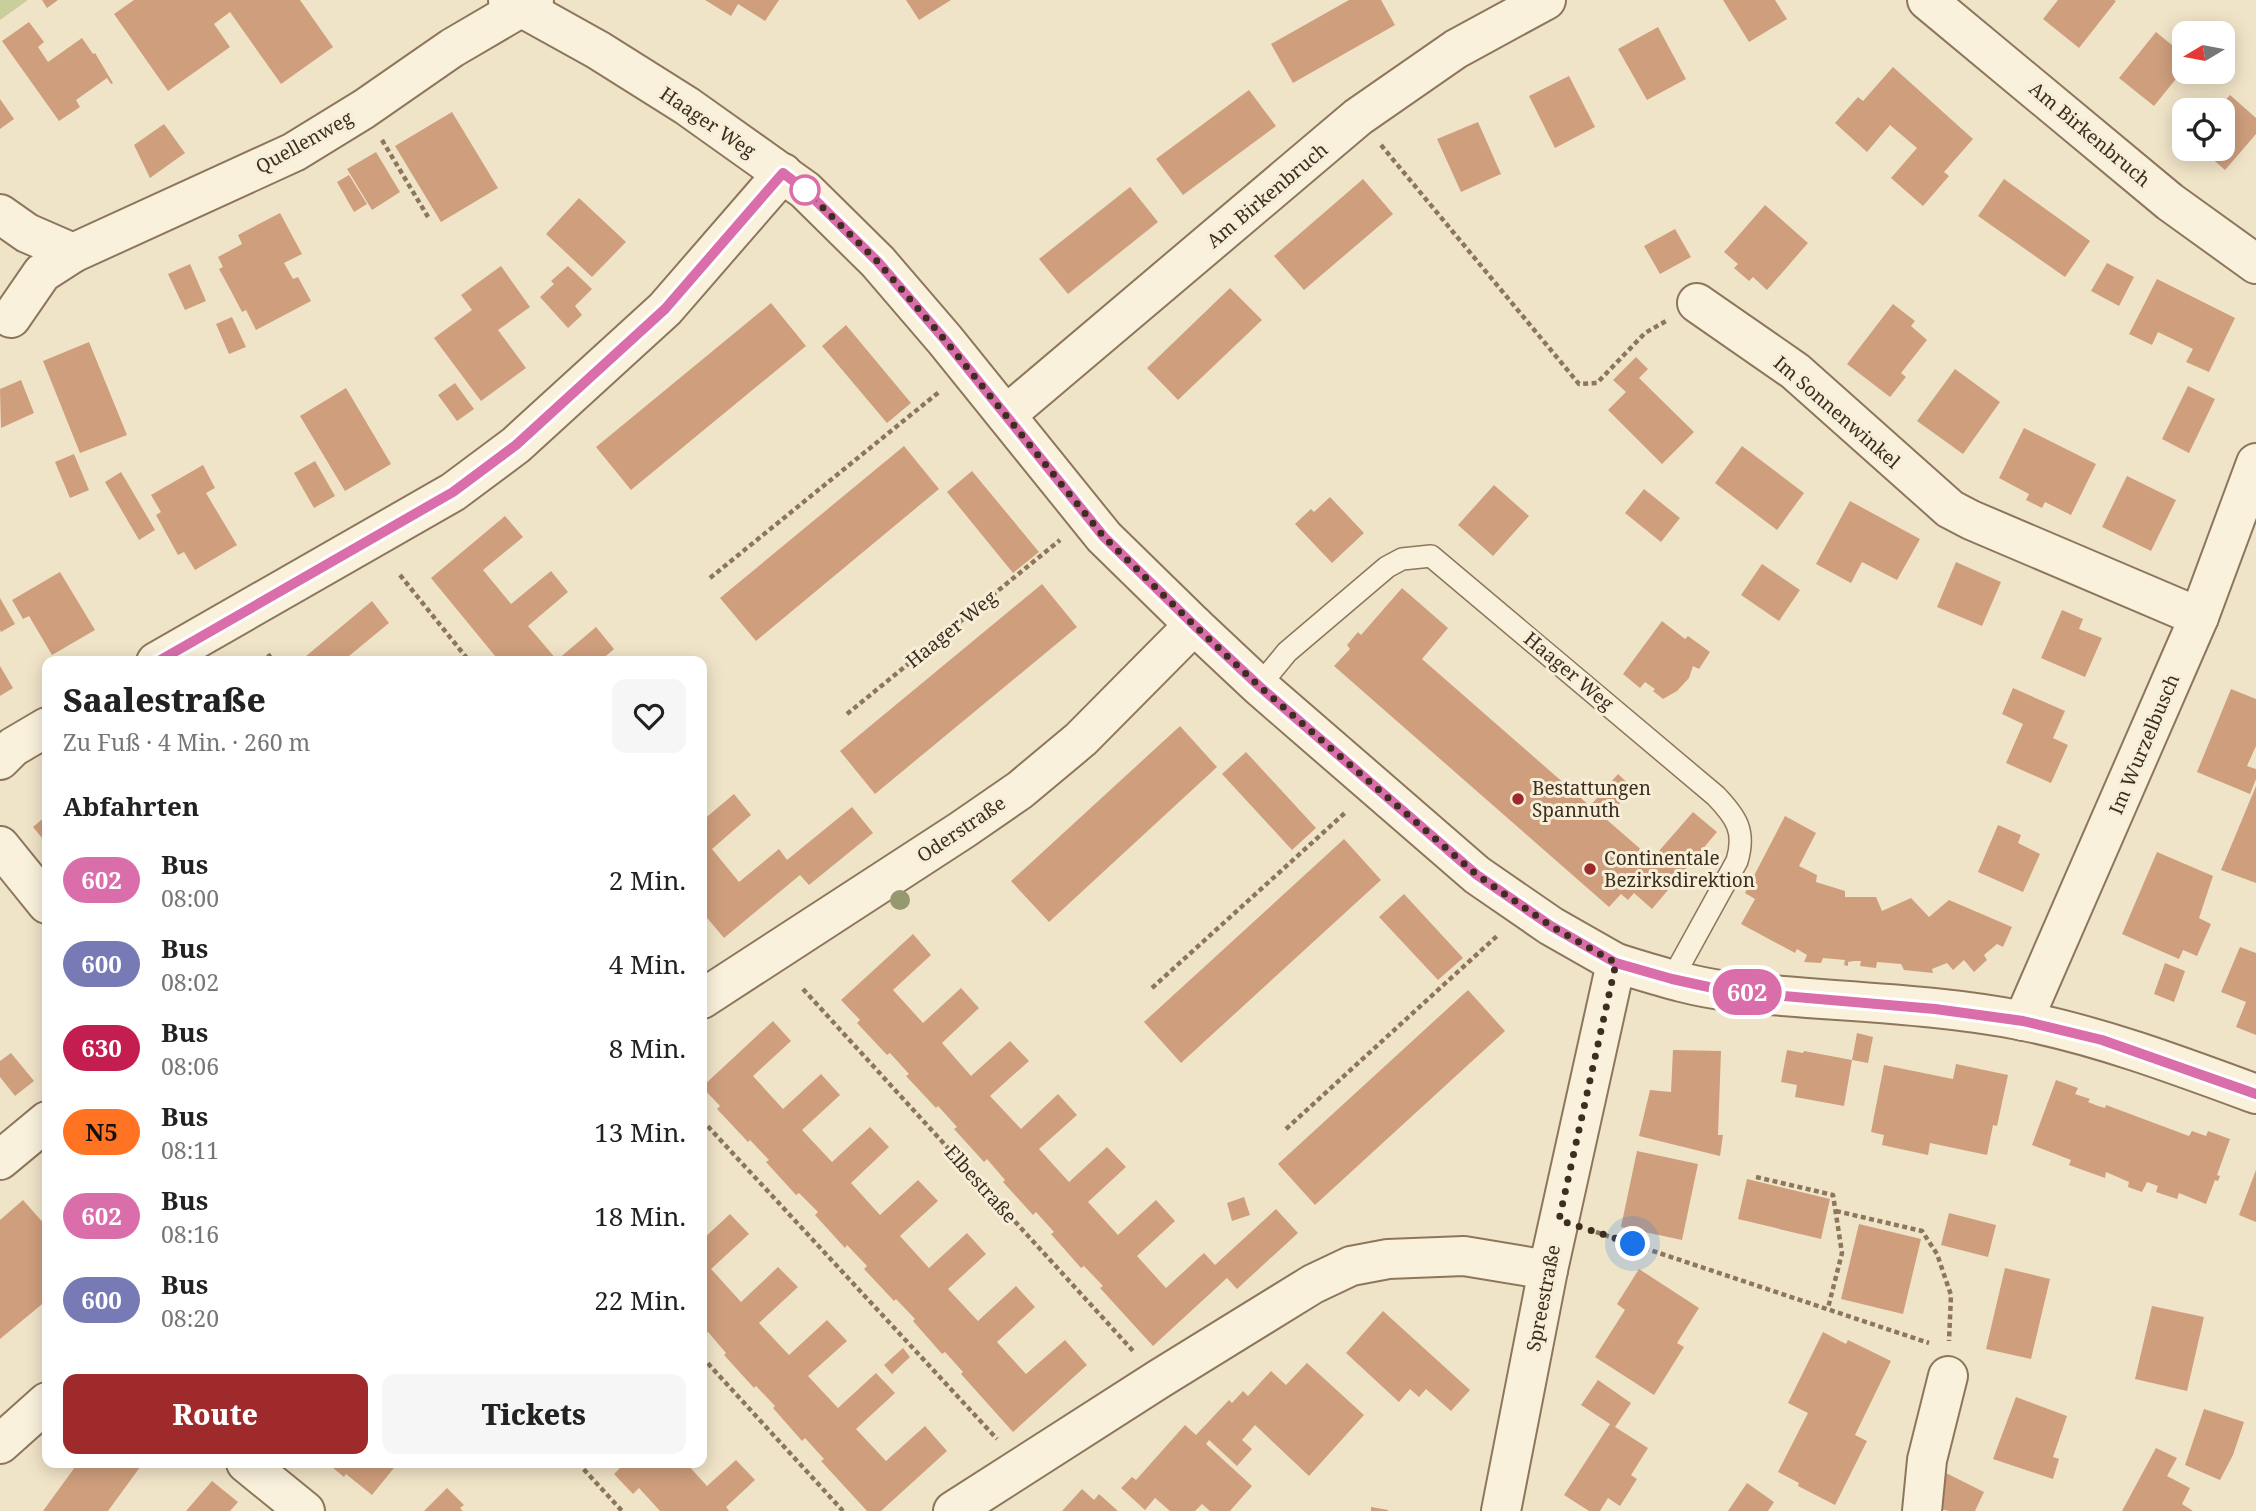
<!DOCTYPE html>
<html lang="de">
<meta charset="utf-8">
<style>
:root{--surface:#fff;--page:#f6f6f6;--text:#222;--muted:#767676;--accent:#9e2a2b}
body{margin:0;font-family:"Noto Serif",serif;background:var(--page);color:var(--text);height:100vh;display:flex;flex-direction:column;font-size:26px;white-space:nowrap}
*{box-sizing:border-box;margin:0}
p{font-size:23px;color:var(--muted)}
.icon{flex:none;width:38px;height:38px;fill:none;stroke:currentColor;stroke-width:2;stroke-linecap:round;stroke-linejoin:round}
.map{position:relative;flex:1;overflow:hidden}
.details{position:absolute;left:42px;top:656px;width:665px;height:812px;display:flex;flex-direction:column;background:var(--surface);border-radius:14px;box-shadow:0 4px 18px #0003}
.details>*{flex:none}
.badge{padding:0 14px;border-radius:23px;font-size:24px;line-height:46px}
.needle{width:46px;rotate:260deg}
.tools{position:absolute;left:2172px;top:21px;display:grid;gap:14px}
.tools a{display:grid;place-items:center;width:63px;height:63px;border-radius:14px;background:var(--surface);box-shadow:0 4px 18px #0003;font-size:35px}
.you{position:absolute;width:35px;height:35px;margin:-18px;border:5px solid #fff;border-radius:50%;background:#1a73e8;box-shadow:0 0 0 10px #1a73e833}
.map>.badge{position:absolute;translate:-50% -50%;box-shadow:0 0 0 4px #fff}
h2{padding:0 21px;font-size:26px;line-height:63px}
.round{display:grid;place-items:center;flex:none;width:74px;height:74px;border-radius:14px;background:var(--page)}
.overview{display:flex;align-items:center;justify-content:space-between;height:119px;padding:0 21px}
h1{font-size:33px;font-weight:800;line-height:52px}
.primary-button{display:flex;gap:14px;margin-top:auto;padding:14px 21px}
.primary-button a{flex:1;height:80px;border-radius:14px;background:var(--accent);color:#fff;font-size:28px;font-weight:800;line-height:80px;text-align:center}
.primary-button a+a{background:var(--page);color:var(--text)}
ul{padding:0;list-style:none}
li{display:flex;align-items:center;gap:21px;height:84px;padding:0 21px}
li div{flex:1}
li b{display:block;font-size:26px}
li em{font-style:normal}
li .badge{min-width:77px;font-weight:700;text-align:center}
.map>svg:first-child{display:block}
</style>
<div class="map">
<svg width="2256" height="1511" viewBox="0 0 2256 1511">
<rect width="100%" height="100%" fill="#f0e4c8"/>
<polygon fill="#c9cf9b" points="0,0 28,0 0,20"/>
<g fill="#cf9f7d">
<polygon points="42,0 58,0 47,8"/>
<polygon points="134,0 300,0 333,47 281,84 230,12 214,24 230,47 168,91 114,14"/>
<polygon points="705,0 779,0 765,21 738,4 731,16"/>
<polygon points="906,0 951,0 919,20"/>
<polygon points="1349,0 1381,0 1395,25 1293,83 1271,44"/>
<polygon points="1723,0 1775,0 1787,19 1749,42"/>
<polygon points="2058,0 2114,0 2116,1 2079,48 2043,19"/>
<polygon points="29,22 44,42 38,47 48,62 82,38 93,54 95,53 113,83 111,84 107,78 76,100 80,107 59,121 2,41"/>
<polygon points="1658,27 1686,79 1647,100 1618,49"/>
<polygon points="2156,32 2184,55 2184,69 2154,106 2119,78"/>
<polygon points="1893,67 1973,139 1944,172 1949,176 1923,206 1891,178 1917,148 1890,125 1867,152 1835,123 1858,97 1863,101"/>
<polygon points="1569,76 1595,127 1555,148 1529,96"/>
<polygon points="1249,90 1276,126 1183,195 1156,159"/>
<polygon points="2230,95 2256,118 2256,134 2225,170 2201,149 2222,149 2222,110 2217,110"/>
<polygon points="0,99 14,119 0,129"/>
<polygon points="452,112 498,188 441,222 395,146"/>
<polygon points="1478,122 1501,174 1461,192 1437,139"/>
<polygon points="164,124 185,153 150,178 134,145"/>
<polygon points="376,152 400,192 372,210 347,169"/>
<polygon points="349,175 367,204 354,212 337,182"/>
<polygon points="1363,179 1393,214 1304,290 1274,256"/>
<polygon points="2004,179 2090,241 2065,277 1978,216"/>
<polygon points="1130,187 1158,222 1068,294 1039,259"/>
<polygon points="579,198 626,242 592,277 546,234"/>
<polygon points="1765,205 1808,243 1767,290 1753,277 1749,281 1734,268 1738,264 1724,252"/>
<polygon points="280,213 302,254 284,263 293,279 298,277 311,301 256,330 246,310 242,312 231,291 219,269 223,267 218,257 242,244 238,235"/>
<polygon points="1675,229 1691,257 1660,274 1644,246"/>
<polygon points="2107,263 2134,277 2119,306 2091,291"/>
<polygon points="190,264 206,301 185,310 168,274"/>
<polygon points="501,266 530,307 498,330 526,368 481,401 434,338 472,310 461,295"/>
<polygon points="568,266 592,289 575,306 582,315 568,328 540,297 554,284 551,281"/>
<polygon points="2157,279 2235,318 2209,372 2186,362 2193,349 2158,332 2152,345 2129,334"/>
<polygon points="1230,288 1262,320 1178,400 1147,368"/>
<polygon points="771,303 806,346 631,490 596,447"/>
<polygon points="1893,304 1915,321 1911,326 1927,340 1901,373 1906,377 1890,397 1847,364"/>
<polygon points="232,317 246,347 229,354 216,324"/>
<polygon points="846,325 911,403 887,423 822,346"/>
<polygon points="89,342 127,435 80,453 43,361"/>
<polygon points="1636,357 1648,369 1639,378 1694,432 1662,464 1608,410 1626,392 1613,380"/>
<polygon points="1955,369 2000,402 1963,454 1917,421"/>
<polygon points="21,380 34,413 1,428 0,389"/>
<polygon points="455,383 474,409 457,421 438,395"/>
<polygon points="2188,386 2215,399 2189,453 2162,439"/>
<polygon points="346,388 391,464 345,491 300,416"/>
<polygon points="2024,428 2096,464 2071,515 2045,502 2042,508 2026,500 2029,494 1999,478"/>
<polygon points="904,446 939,489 756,641 720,598"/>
<polygon points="1742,446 1804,493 1777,530 1715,483"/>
<polygon points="74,454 89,490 70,498 55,462"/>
<polygon points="315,461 335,496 314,508 294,473"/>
<polygon points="203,465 215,488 206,493 237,545 195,570 184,552 178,555 156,515 161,512 151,495"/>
<polygon points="972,471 1039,552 1013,573 947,492"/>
<polygon points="121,472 155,530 139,540 105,482"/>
<polygon points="2127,476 2176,500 2151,551 2102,527"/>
<polygon points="1494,485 1529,516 1493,556 1458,525"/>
<polygon points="1644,489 1680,518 1661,542 1625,513"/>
<polygon points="1330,497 1364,533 1332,563 1295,524 1311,509 1314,512"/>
<polygon points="1850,501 1920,539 1897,580 1862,562 1851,583 1816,564"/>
<polygon points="505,516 523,537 483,570 511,604 551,571 568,592 528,626 557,660 596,627 614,649 599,662 500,662 431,578"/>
<polygon points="1956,562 2001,582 1982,626 1937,607"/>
<polygon points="1762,564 1800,590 1779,621 1741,595"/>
<polygon points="60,572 95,630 52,655 29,616 23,619 12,600"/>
<polygon points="1042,584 1077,627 875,794 840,751"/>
<polygon points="1402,588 1448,628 1422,659 1590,806 1618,774 1633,788 1606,819 1652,859 1693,812 1717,832 1652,909 1634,893 1628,900 1621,894 1609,907 1334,666 1350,649 1347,645 1358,632 1361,635"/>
<polygon points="0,598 15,624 1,632 0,630"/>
<polygon points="372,601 389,623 349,656 354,662 299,662"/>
<polygon points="2062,610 2083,619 2079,629 2102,638 2085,677 2041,658"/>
<polygon points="1662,621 1685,639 1688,636 1710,652 1699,669 1693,666 1689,678 1677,691 1663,699 1653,691 1655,689 1645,682 1640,688 1623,674"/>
<polygon points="0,666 13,688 0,696"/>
<polygon points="2013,688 2065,711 2053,738 2068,745 2051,783 2006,763 2023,724 2002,714"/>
<polygon points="2231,689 2256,699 2256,746 2247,766 2256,769 2256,779 2250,794 2197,772"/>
<polygon points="1180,726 1217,767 1049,922 1011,881"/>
<polygon points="1246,752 1316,828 1292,850 1222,774"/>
<polygon points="2256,786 2256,883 2221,870"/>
<polygon points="734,794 751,815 712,849 739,882 779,849 787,860 852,807 873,833 809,885 800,875 724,938 703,913 706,911 702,906 702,821"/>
<polygon points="47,815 47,844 33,827"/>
<polygon points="1785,816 1816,833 1799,866 1817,875 1816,882 1845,891 1845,897 1876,897 1882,911 1911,898 1929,917 1949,900 2012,927 2003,947 1997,944 1984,955 1987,960 1974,972 1964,960 1953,970 1947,963 1932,969 1933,973 1904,970 1901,964 1877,962 1876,968 1860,966 1861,961 1854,961 1848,962 1848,966 1844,965 1845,960 1823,958 1821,963 1804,962 1807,955 1797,949 1795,953 1741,924 1755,899 1745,893"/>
<polygon points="1998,825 2021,835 2018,843 2040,854 2023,892 1978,872"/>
<polygon points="1344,839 1381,880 1181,1063 1144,1022"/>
<polygon points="2157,852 2213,876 2199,918 2211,924 2197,956 2183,950 2179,959 2122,934"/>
<polygon points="1404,894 1463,958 1438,980 1379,917"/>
<polygon points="913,934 931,955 893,990 923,1023 961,988 979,1008 942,1043 971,1076 1010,1041 1029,1061 990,1096 1021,1129 1058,1094 1077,1115 1039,1149 1069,1182 1107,1147 1126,1167 1088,1202 1118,1235 1156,1200 1175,1221 1137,1256 1166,1288 1204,1253 1215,1265 1276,1209 1298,1233 1237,1289 1227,1278 1153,1346 1100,1288 1103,1286 1084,1266 1081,1268 1051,1234 1054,1232 1036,1212 1033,1215 1003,1182 1005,1180 987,1159 984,1162 954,1129 957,1127 938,1106 936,1108 906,1076 909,1074 890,1053 887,1055 857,1023 860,1020 841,1000"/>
<polygon points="2240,947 2256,953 2256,1035 2236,1027 2246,1002 2221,992"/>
<polygon points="2165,963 2185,971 2174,1002 2154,994"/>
<polygon points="1468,990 1505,1031 1315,1205 1278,1164"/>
<polygon points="773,1021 791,1041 753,1076 783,1109 821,1074 840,1095 802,1130 832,1162 870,1127 889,1147 851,1183 880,1215 918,1180 938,1201 900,1236 929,1268 967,1233 986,1254 948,1289 978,1321 1016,1286 1035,1307 997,1342 1026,1374 1065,1340 1087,1365 1013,1432 961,1374 963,1372 945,1352 942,1354 913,1321 915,1319 896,1299 894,1301 864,1269 867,1266 847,1245 845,1248 815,1215 818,1212 799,1193 796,1195 766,1162 769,1160 750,1140 748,1142 717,1109 720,1106 702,1087"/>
<polygon points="1857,1033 1873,1037 1868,1063 1852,1060"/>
<polygon points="1673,1050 1721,1051 1718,1135 1723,1135 1720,1156 1639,1136 1650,1090 1671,1092"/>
<polygon points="1787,1050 1803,1053 1804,1051 1852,1060 1844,1106 1795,1097 1797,1085 1781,1082"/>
<polygon points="11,1053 34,1081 15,1096 0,1077 0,1061"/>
<polygon points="1956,1064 2008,1075 1997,1126 1993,1125 1987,1155 1930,1143 1928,1155 1882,1145 1884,1135 1871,1132 1884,1065 1953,1079"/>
<polygon points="2056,1080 2078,1088 2075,1094 2090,1099 2088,1102 2098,1106 2105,1108 2106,1105 2189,1136 2192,1131 2206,1136 2208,1131 2230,1139 2217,1175 2220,1176 2218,1181 2215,1180 2206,1204 2179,1193 2177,1199 2156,1192 2158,1186 2147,1182 2142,1192 2128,1187 2129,1182 2106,1172 2105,1178 2069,1165 2071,1160 2032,1145"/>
<polygon points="1637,1151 1698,1164 1682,1240 1621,1227"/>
<polygon points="2256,1170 2256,1222 2239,1215"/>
<polygon points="1747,1179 1830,1199 1821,1239 1738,1219"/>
<polygon points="1244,1197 1250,1215 1232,1221 1227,1203"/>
<polygon points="23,1200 47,1227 47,1300 0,1339 0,1220"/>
<polygon points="1949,1213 1996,1225 1988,1257 1941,1245"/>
<polygon points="730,1214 749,1234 711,1269 741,1302 778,1267 798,1287 759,1323 789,1355 827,1320 847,1341 808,1376 838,1408 876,1373 895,1393 856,1429 886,1461 925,1426 947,1451 881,1511 867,1511 821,1461 824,1459 805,1438 802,1441 773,1408 775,1406 756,1386 754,1388 724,1355 726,1353 708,1332 705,1334 702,1331 702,1240"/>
<polygon points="1859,1224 1921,1239 1903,1314 1841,1299"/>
<polygon points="2005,1268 2050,1279 2031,1359 1986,1349"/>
<polygon points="1639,1269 1699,1308 1677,1343 1684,1347 1654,1395 1595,1357 1625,1310 1617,1304"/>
<polygon points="2152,1306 2204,1317 2187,1391 2135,1379"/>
<polygon points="1383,1311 1470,1390 1451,1411 1426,1389 1419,1397 1410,1389 1399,1402 1346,1353"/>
<polygon points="1823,1332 1846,1344 1848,1340 1891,1361 1855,1435 1867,1441 1835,1505 1798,1486 1799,1483 1778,1472 1808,1413 1788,1403"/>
<polygon points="903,1348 910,1357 892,1374 884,1365"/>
<polygon points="1307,1363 1364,1415 1309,1476 1255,1425 1242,1440 1252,1449 1237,1466 1209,1440 1206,1444 1252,1486 1230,1511 1210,1511 1202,1504 1195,1511 1170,1511 1155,1498 1145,1510 1121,1488 1132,1477 1136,1480 1185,1425 1196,1435 1229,1400 1232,1403 1243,1391 1248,1396 1271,1371 1286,1385"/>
<polygon points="1598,1380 1631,1403 1615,1427 1648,1448 1631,1475 1637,1479 1620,1506 1608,1498 1600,1511 1589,1511 1564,1495 1610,1424 1581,1405"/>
<polygon points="2016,1397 2067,1416 2053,1457 2059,1459 2053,1479 1993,1459"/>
<polygon points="2204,1409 2244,1422 2233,1455 2220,1480 2185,1465"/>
<polygon points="2156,1448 2177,1458 2167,1476 2190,1488 2182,1504 2193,1511 2122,1511"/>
<polygon points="736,1460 755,1480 726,1507 729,1511 660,1511 639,1488 633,1494 614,1474 620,1468 616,1463 686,1463 707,1486"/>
<polygon points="78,1463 143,1463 108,1511 43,1511"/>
<polygon points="327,1463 398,1463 372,1495 346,1474 344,1477"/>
<polygon points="1940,1470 1984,1492 1975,1511 1949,1511 1935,1508"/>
<polygon points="212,1481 238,1502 230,1511 186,1511"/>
<polygon points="1747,1483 1774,1502 1768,1511 1728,1511"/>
<polygon points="447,1488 464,1505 460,1508 463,1511 424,1511"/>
<polygon points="1082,1489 1094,1500 1099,1494 1118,1511 1062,1511"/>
<polygon points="1371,1507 1388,1510 1388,1511 1371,1511"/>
</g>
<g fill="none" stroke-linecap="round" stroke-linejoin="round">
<g stroke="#8d765c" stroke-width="24">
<path id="service" d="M1259,686L1287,652L1387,567L1402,559L1431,556L1716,796C1736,817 1746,831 1737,861L1672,979"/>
</g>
<g stroke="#8d765c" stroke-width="42">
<g id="minor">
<polyline points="1927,0 2170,202 2256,264"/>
<polyline points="0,214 27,233 73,253"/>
<polyline points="1697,303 1795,371 1950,509 1971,520 2199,617"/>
<polyline points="11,318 42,273 73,253 294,152 364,109 452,48 534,0"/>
<polyline points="1006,415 1358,117 1456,49 1546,0"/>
<polyline points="156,662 453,492 516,445 665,309 783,173"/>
<polyline points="0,760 13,747 47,727"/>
<polyline points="0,846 47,904"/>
<polyline points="702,999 962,830 1020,790 1081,739 1194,625"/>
<polyline points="2023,1021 2199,617 2256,463"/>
<polyline points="0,1160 47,1121"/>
<polyline points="0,1444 47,1402"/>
<polyline points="246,1463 305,1511"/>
<polyline points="953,1511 1159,1379 1313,1284 1351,1266 1388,1259 1464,1256 1548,1270"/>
<path d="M1501,1511L1548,1270L1616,963C1653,974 1691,987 1729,991C1827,1002 1927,1002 2024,1021C2103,1037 2180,1066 2256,1094"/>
<polyline points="1922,1511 1927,1460 1948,1376"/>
</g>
</g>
<g stroke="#8d765c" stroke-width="42">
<polyline id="tertiary" points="508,0 598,50 687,106 805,190 878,262 945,340 1104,537 1194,625 1259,686 1477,875 1551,926 1616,963"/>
</g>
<g stroke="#8d765c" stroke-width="4.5" stroke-dasharray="5 3.5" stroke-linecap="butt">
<polyline points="382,140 428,217"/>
<polyline points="1381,145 1579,384 1597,383 1645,333 1666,321"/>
<polyline points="400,575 470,662"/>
<polyline points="710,578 939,392"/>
<polyline points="268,654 274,662"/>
<polyline points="847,714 1060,540"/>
<polyline points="1152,988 1347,811"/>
<polyline points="803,989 1134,1352"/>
<polyline points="702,1120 997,1439"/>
<polyline points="1286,1129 1497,936"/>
<polyline points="1756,1177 1833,1195 1842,1253 1828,1308"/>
<polyline points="1836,1211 1922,1231 1937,1254 1951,1295 1949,1341"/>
<polyline points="1596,1232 1929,1343"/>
<polyline points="702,1357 843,1511"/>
<polyline points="578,1463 622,1511"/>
</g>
<use href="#service" stroke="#faf1dc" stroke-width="21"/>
<use href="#minor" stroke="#faf1dc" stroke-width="38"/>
<use href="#tertiary" stroke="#faf1dc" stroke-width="38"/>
</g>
<circle fill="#96986f" cx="900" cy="900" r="10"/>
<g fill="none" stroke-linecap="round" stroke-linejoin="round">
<g stroke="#fff" stroke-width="16">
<polyline id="line" points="157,662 453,492 516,445 665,309 783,173 805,190 878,262 945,340 1104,537 1194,625 1259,686 1477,875 1551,926 1616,963 1672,979 1727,991 1935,1009 2023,1021 2102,1040 2256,1094"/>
</g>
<use href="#line" stroke="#da6eab" stroke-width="10"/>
<polyline stroke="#3d2e20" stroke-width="7" stroke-dasharray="0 12.6" points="805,190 878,262 945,340 1104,537 1194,625 1259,686 1477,875 1551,926 1616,963 1559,1220 1633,1244"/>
</g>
<circle fill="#fff" stroke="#da6eab" stroke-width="3.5" cx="805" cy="190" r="14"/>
<g fill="#9e2a2b" stroke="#f7eed8" stroke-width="2.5">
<circle cx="1518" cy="799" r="7"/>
<circle cx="1590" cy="869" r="7"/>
</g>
<g text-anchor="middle" stroke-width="6" stroke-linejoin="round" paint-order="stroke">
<g font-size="19" fill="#3d2e20" stroke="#f7eed8">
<text transform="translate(708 122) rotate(34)" y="7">Haager Weg</text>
<text transform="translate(2090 134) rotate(40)" y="7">Am Birkenbruch</text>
<text transform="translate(304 142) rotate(-29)" y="7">Quellenweg</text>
<text transform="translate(1267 195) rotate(-40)" y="7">Am Birkenbruch</text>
<text transform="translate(1837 412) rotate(41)" y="7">Im Sonnenwinkel</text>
<text transform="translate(951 629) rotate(-39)" y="7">Haager Weg</text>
<text transform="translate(1569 671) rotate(40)" y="7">Haager Weg</text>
<text transform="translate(2144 744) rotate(-67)" y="7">Im Wurzelbusch</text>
<text transform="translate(961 829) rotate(-34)" y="7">Oderstraße</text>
<text transform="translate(981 1184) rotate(48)" y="7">Elbestraße</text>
<text transform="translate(1543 1298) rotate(-79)" y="7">Spreestraße</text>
</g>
<g font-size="19" fill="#3d2e20" stroke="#f7eed8" text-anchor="start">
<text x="1532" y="795">Bestattungen<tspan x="1532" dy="22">Spannuth</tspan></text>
<text x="1604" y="865">Continentale<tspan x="1604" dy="22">Bezirksdirektion</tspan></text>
</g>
</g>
</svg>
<div class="tools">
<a><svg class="needle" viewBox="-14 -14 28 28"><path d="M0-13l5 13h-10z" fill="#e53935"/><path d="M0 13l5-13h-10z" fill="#767676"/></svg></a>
<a><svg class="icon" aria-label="locate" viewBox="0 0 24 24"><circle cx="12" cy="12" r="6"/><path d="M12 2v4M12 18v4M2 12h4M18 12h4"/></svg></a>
</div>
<div class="you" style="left:1633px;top:1244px"></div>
<b class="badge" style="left:1747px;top:992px;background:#da6eab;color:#fff">602</b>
<section class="details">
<div class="overview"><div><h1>Saalestraße</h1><p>Zu Fuß · 4 Min. · 260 m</p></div><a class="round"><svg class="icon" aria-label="heart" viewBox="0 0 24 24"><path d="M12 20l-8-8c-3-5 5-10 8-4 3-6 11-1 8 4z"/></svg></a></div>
<h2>Abfahrten</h2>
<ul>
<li><span class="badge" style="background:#da6eab;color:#fff">602</span><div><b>Bus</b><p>08:00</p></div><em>2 Min.</em></li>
<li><span class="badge" style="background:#777ab5;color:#fff">600</span><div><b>Bus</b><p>08:02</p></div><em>4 Min.</em></li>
<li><span class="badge" style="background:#c41e50;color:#fff">630</span><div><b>Bus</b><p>08:06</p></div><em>8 Min.</em></li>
<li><span class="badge" style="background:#ff7322;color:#111">N5</span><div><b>Bus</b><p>08:11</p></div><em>13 Min.</em></li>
<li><span class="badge" style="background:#da6eab;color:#fff">602</span><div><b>Bus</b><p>08:16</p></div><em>18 Min.</em></li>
<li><span class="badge" style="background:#777ab5;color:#fff">600</span><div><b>Bus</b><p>08:20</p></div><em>22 Min.</em></li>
</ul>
<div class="primary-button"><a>Route</a><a>Tickets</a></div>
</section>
</div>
